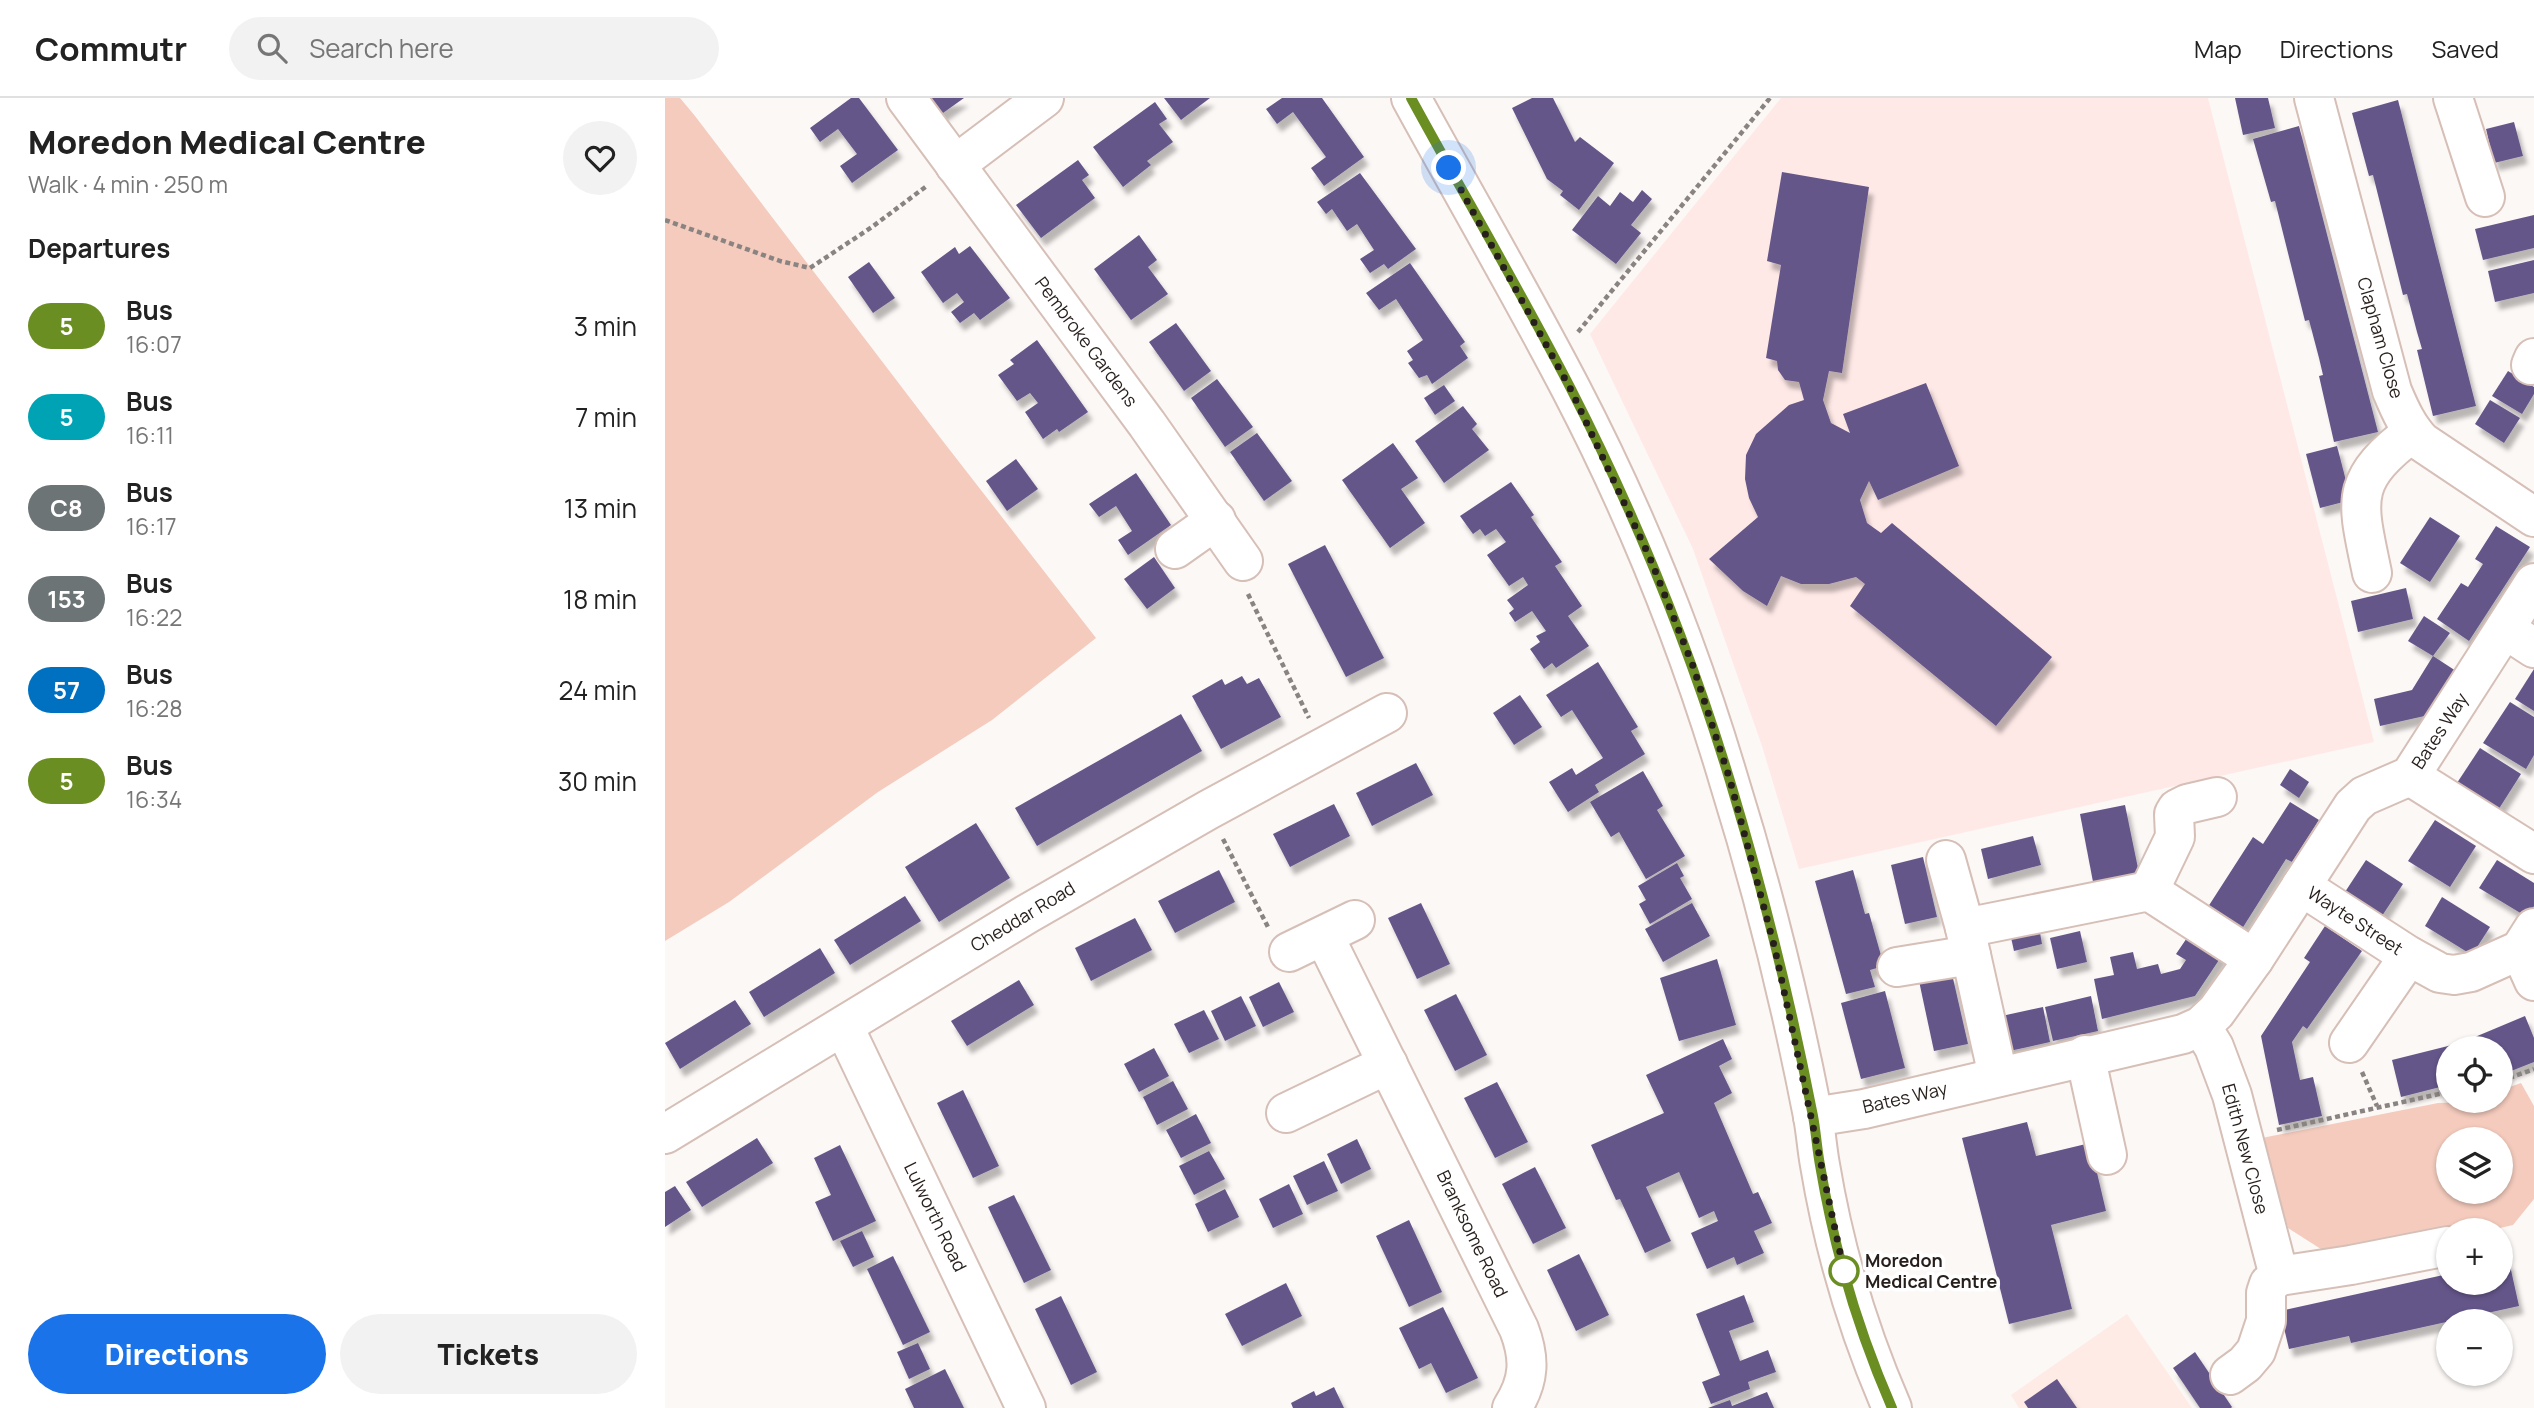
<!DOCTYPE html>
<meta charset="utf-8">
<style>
:root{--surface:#fff;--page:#f2f2f2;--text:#222;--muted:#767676;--line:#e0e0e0;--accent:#1a73e8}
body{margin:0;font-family:Manrope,sans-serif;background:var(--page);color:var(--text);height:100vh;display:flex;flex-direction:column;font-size:26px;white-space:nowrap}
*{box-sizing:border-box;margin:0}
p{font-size:23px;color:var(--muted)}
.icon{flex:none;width:38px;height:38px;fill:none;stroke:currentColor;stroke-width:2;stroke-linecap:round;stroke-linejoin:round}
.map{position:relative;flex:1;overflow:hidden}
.drawer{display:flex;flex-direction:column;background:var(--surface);width:665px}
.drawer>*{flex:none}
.badge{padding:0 14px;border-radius:23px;font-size:24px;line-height:46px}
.controls{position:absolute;left:1771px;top:938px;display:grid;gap:14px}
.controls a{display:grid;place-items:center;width:77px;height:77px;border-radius:50%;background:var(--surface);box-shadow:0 2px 5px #0004;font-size:35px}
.you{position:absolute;width:35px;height:35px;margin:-18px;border:5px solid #fff;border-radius:50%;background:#1a73e8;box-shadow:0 0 0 10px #1a73e833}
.map>.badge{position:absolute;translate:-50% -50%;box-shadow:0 0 0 4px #fff}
h2{padding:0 28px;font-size:26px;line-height:63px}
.round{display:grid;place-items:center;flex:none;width:74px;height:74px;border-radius:37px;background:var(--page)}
.headline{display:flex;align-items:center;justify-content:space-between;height:119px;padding:0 28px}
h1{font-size:33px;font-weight:800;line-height:52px}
.button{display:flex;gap:14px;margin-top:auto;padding:14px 28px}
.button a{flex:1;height:80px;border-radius:42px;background:var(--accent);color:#fff;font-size:28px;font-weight:800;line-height:80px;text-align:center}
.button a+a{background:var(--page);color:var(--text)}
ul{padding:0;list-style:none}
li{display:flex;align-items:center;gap:21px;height:91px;padding:0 28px}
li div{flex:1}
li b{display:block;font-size:26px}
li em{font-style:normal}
li .badge{min-width:77px;font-weight:700;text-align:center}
header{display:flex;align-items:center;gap:42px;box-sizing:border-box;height:98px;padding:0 35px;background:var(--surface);border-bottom:2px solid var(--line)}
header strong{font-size:33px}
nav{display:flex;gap:38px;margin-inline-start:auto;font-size:24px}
.search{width:490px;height:63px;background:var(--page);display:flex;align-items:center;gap:18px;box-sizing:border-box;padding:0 24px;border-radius:38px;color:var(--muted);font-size:26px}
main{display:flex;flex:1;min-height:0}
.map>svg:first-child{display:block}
</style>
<header>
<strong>Commutr</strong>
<div class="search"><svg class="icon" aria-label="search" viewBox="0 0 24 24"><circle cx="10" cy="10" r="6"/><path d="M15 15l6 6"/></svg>Search here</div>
<nav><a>Map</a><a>Directions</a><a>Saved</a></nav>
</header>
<main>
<section class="drawer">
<div class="headline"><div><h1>Moredon Medical Centre</h1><p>Walk · 4 min · 250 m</p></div><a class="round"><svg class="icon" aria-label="heart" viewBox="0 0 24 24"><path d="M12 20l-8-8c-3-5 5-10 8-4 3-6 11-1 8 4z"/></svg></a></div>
<h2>Departures</h2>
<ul>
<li><span class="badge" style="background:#6b8e23;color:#fff">5</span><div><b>Bus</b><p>16:07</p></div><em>3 min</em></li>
<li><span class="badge" style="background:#00a3b4;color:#fff">5</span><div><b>Bus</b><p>16:11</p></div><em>7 min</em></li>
<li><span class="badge" style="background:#6c7476;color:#fff">C8</span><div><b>Bus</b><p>16:17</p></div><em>13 min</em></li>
<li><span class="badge" style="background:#6c7476;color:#fff">153</span><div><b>Bus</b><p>16:22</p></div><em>18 min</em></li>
<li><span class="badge" style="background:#0070c0;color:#fff">57</span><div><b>Bus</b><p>16:28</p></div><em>24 min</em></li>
<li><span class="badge" style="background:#6b8e23;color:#fff">5</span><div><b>Bus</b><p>16:34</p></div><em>30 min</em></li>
</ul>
<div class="button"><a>Directions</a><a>Tickets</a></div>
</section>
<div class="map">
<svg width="1869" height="1310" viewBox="0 0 1869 1310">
<defs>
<filter id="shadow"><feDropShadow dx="4.5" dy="8" stdDeviation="2" flood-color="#0004"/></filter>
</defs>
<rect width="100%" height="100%" fill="#fcf8f6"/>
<polygon fill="#feebe5" points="1462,1216 1527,1310 1354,1310 1346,1297"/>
<polygon fill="#ffe9e7" points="1116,0 1543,0 1709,644 1134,771 1097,648 1028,451 925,236"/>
<g fill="#f4cbbd" fill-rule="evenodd">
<polygon points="0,0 15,0 30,18 277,342 431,540 327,622 213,694 64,804 0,843"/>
<path d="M1856,985L1869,1008V1101L1848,1127L1826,1132H1783L1670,1160L1623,1130L1597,1040L1773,1005L1836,1003V992ZM1783,1041H1836V1094H1783Z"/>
</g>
<g fill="#65568a" filter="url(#shadow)">
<polygon points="186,0 194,0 233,52 187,85 175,68 192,56 173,31 155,44 145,30"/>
<polygon points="257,0 299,0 271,20"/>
<polygon points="499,0 545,0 516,22"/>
<polygon points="617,0 657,0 699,59 659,88 646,70 661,59 628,14 612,26 601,11"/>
<polygon points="867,0 888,0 910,44 915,39 949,65 914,112 895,97 898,93 882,81 847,10"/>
<polygon points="1570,0 1603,0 1610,30 1578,37"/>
<polygon points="1733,2 1811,308 1768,318 1752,252 1757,251 1752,234 1742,196 1738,197 1708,77 1704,78 1687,15"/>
<polygon points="490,4 502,21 494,26 508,44 482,63 486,67 458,89 428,49"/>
<polygon points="1849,24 1858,58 1829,65 1821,31"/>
<polygon points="1634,28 1713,334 1669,344 1654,278 1658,277 1654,260 1644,222 1640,223 1610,103 1606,104 1588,41"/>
<polygon points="413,62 424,77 417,82 430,100 376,140 351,107"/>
<polygon points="1117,74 1204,89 1177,275 1164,273 1158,302 1166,325 1185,335 1178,316 1261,285 1294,368 1213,402 1204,383 1195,402 1202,425 1216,435 1227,425 1387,559 1331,628 1185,508 1200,486 1191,479 1164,486 1136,486 1116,478 1102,508 1078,493 1044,461 1093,419 1084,400 1080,381 1081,357 1091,336 1124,307 1139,302 1134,284 1120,282 1113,272 1112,263 1101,260 1116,167 1102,163"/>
<polygon points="695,75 751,151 723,171 719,166 705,175 695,161 709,152 692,126 682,133 667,111 661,116 652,104"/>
<polygon points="977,92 987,101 966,127 976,135 951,166 907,132 933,98 945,108 955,94 968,104"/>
<polygon points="1869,117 1869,150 1818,162 1810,131"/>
<polygon points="474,137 492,162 483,169 503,196 466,222 429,171"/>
<polygon points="305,148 345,200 315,222 309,215 295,225 286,214 299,204 292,195 278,205 256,174 290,149 294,156"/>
<polygon points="1869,162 1869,195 1830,204 1823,173"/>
<polygon points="204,164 230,200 208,215 183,179"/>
<polygon points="745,165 800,244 795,248 803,260 767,286 762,277 754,280 743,265 748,262 742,253 758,242 731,201 714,212 701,195"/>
<polygon points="511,225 546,273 519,293 484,244"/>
<polygon points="372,242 423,314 394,334 392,331 378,341 360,314 373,305 365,295 352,303 333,277 349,266 345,262"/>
<polygon points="1843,273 1869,289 1869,296 1857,316 1827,298"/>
<polygon points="552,281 588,329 560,349 526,300"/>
<polygon points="779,287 790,303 770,317 759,300"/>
<polygon points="1825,302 1855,320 1839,345 1810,326"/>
<polygon points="798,308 812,326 807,331 824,352 779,385 750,343"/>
<polygon points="592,335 627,383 599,403 565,354"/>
<polygon points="728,345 753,380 736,391 760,425 725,450 677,382"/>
<polygon points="1672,348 1686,402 1655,410 1641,356"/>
<polygon points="351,361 373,391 342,413 321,383"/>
<polygon points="471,375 506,427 463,457 453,442 467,433 451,408 434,419 424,406"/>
<polygon points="846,384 869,417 866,419 897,464 890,468 917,508 903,518 924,548 891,570 887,565 879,571 865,551 875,544 871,538 881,533 867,513 850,524 844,515 849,511 842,502 863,487 858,479 844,488 822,457 841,444 831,431 820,438 815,431 808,436 795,418"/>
<polygon points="1765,419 1795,438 1765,484 1735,465"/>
<polygon points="1831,428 1865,449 1804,543 1772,521 1796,485 1803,489 1818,466 1810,461"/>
<polygon points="660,447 719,560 681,579 623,466"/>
<polygon points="489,459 510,490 482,511 459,481"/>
<polygon points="1741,490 1748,521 1693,534 1686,503"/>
<polygon points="1759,518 1785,535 1768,558 1743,543"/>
<polygon points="1768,558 1791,573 1764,617 1715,628 1709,601 1747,592"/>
<polygon points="933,564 973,629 966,633 980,656 930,687 934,694 903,714 884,684 907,670 911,677 938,660 907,612 896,619 881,597"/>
<polygon points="1869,571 1869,613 1850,601"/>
<polygon points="577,578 582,586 594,580 616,619 556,651 527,598 557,581 560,587"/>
<polygon points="855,597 877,629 849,647 828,615"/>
<polygon points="1845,604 1869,619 1869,657 1861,671 1818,645"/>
<polygon points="516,616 537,653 372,748 350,710"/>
<polygon points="1815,650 1856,676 1830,717 1788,691"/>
<polygon points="751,665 768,697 707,728 691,695"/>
<polygon points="1625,671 1644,684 1634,700 1615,687"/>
<polygon points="978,673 998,708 992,712 1020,758 981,781 954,734 946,739 925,704"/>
<polygon points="1625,704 1654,722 1627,764 1621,761 1575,834 1541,812 1588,739 1598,746"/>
<polygon points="669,706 685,738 625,769 608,736"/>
<polygon points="1460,707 1475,780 1429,789 1415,716"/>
<polygon points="1770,722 1811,748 1785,789 1743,763"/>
<polygon points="311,725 345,780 274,824 240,769"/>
<polygon points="1368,738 1376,767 1323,781 1316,751"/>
<polygon points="1258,759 1272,819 1240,826 1226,767"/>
<polygon points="1701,762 1738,786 1715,821 1678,797"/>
<polygon points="1832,762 1869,785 1869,808 1862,819 1814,790"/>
<polygon points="1012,765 1019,778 1015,780 1027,801 985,826 974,806 981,802 973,788"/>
<polygon points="554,772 570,804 510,835 493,803"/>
<polygon points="1188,772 1200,816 1204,815 1219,868 1205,872 1210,889 1181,896 1150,783"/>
<polygon points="240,798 256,823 185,867 169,842"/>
<polygon points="1777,799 1825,829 1807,857 1760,828"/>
<polygon points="756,805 785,866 752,881 723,820"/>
<polygon points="1027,805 1045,838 998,864 980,831"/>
<polygon points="470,820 487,852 426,883 410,850"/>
<polygon points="1660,828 1697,853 1642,931 1638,928 1627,944 1635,982 1648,979 1657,1018 1614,1027 1596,938 1645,864 1639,860"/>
<polygon points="1374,829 1377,846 1349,853 1345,835"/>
<polygon points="1415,833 1422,864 1392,871 1385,840"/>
<polygon points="1526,834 1558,856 1530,898 1437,921 1429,881 1449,877 1445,859 1468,854 1472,871 1493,866 1496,876 1515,871 1521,862 1511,856"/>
<polygon points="155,850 170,875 99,919 84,894"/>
<polygon points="1052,861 1071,927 1014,943 995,880"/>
<polygon points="1287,876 1303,946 1269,953 1254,883"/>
<polygon points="354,882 369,907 302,948 286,923"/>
<polygon points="614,884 629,914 598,929 584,899"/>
<polygon points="1220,893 1240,970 1196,981 1176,905"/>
<polygon points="791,896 822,957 790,973 759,912"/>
<polygon points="576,898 591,928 560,943 546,913"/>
<polygon points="1426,898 1433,933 1388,943 1380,909"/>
<polygon points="70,902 86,926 15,971 0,945"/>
<polygon points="1378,909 1385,944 1340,954 1332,919"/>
<polygon points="539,912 554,941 524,955 509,926"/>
<polygon points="1860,918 1869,940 1869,964 1836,977 1836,950 1801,950 1798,944"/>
<polygon points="1058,941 1067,961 1054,968 1067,995 1049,1005 1088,1096 1093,1094 1107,1125 1089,1133 1099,1155 1072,1167 1069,1159 1042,1171 1026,1135 1053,1123 1049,1113 1034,1120 1014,1074 981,1089 1006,1143 980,1155 955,1101 951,1102 926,1047 999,1015 981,977"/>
<polygon points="1795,945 1796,950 1783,950 1783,987 1736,999 1727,962"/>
<polygon points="489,950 504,978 474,994 459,966"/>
<polygon points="508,983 523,1011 492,1027 478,999"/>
<polygon points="832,984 863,1044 830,1060 799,1000"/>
<polygon points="298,992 334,1068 308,1080 272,1005"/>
<polygon points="531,1016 546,1045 516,1060 501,1032"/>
<polygon points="1362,1024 1371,1058 1425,1045 1441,1113 1386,1127 1407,1211 1344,1226 1297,1040"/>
<polygon points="92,1040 108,1065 37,1109 21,1084"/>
<polygon points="692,1041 706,1071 676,1086 662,1056"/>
<polygon points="175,1047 211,1123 168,1143 150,1104 166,1097 149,1060"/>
<polygon points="544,1053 560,1081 529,1097 514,1068"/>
<polygon points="659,1063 673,1093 642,1107 628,1078"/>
<polygon points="870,1069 901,1130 868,1146 837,1086"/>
<polygon points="624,1086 638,1116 608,1130 594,1101"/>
<polygon points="10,1088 26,1112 0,1129 0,1094"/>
<polygon points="560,1091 574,1119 543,1134 530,1106"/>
<polygon points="349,1097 386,1172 359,1185 323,1109"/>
<polygon points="744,1122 777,1194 744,1209 711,1138"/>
<polygon points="197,1133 209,1159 188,1169 175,1143"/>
<polygon points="914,1156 944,1217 911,1233 882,1172"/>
<polygon points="228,1158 265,1234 238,1247 202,1171"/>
<polygon points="1844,1163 1854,1208 1686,1245 1684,1238 1624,1251 1615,1213 1783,1176 1783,1185 1836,1185 1836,1165"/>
<polygon points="621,1185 637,1218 577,1248 560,1216"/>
<polygon points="1079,1197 1089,1224 1064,1233 1075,1263 1103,1252 1111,1274 1083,1284 1085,1291 1046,1306 1037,1284 1055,1277 1031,1216"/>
<polygon points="396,1198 432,1274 406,1287 370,1211"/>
<polygon points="778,1209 813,1280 781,1295 766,1265 754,1271 734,1230"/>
<polygon points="253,1245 265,1271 244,1281 232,1254"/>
<polygon points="1530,1254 1567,1309 1566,1310 1535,1310 1508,1270"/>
<polygon points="280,1271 299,1310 249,1310 240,1291"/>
<polygon points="1392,1281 1412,1310 1363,1310 1359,1304"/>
<polygon points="669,1289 679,1310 628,1310 626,1305 649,1293 651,1298"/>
<polygon points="1102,1294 1109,1310 1043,1310 1065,1302 1067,1308"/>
</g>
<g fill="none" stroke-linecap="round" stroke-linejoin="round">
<g stroke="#d6bfb7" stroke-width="42">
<g id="minor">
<polyline points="241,0 482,326 578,463"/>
<path d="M746,0C799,97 855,193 906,291C971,416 1024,548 1064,683C1098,792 1126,905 1148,1018C1151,1034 1152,1051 1155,1067C1169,1151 1193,1232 1227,1310"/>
<path d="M1649,0L1727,293C1735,312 1743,330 1757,344L1869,419"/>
<polyline points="1788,0 1820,99"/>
<polyline points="290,67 379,0"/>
<polyline points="1866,267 1869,260"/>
<polyline points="510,451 551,422"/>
<path d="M1707,475C1692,402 1683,383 1748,334"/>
<polyline points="1840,531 1869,550"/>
<polyline points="1745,678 1869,756"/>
<polyline points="1281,762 1300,830"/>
<polyline points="1636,788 1744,858 1775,875 1789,877 1806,874 1855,852 1869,830"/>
<polyline points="1484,793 1510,739 1509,716 1512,711 1522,706 1552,699"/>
<path d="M659,838L854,1231C865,1260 865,1282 847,1310"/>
<polyline points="1855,852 1869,883"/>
<polyline points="624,854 690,822"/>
<polyline points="1232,869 1306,857"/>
<polyline points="1536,928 1549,949 1567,997 1614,1178"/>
<polyline points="179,929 361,1310"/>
<polyline points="1684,945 1744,858"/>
<polyline points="1420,957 1442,1057"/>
<polyline points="1333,978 1300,830 1484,793 1589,861"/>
<polyline points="621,1015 723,966"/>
<polyline points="1148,1019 1199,1011 1518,936 1536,928 1551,914 1589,861 1688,708 1699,698 1745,678 1869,485"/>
<polyline points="0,1036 362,816 543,712 722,615"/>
<polyline points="1565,1277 1580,1266 1591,1253 1601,1223 1601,1195 1604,1186 1614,1178 1686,1167 1783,1148"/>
</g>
</g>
<g stroke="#898381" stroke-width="4.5" stroke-dasharray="5 3.5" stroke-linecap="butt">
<polyline points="0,122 115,163 145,170 207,129 263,87"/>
<polyline points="913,234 1105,0"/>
<polyline points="583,496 644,620"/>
<polyline points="558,741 603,829"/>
<polyline points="1697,974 1712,1008"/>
<polyline points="1836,983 1869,971"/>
<polyline points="1612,1032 1783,994"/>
</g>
<use href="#minor" stroke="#fff" stroke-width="38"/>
</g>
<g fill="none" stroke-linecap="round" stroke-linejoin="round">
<g stroke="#fff" stroke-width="16">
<path id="line" d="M746,0C799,97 855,192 906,291C970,416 1024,548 1065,683C1098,792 1126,905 1148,1018C1151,1034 1152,1051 1155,1067C1169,1151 1193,1232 1227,1310"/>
</g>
<use href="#line" stroke="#6b8e23" stroke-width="10"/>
<polyline stroke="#271f1c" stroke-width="7" stroke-dasharray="0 12.6" points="784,70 906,292 985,460 1028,568 1065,682 1110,851 1179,1173"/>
</g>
<circle fill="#fff" stroke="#6b8e23" stroke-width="3.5" cx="1179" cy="1173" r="14"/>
<g text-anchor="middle" stroke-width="7" stroke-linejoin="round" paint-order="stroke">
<g font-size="18" fill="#271f1c" stroke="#fff">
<text transform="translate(1715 240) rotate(74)" y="6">Clapham Close</text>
<text transform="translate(421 244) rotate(53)" y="6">Pembroke Gardens</text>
<text transform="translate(1775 633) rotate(-57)" y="6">Bates Way</text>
<text transform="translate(358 819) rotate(-31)" y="6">Cheddar Road</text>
<text transform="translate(1690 823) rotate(33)" y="6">Wayte Street</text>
<text transform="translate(1240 1000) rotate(-13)" y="6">Bates Way</text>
<text transform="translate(1580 1051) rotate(75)" y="6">Edith New Close</text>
<text transform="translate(270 1119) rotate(64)" y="6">Lulworth Road</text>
<text transform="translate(807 1136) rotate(64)" y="6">Branksome Road</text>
</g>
<g font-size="18" font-weight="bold" fill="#271f1c" stroke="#fff" text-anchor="start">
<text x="1200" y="1169">Moredon<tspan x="1200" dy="21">Medical Centre</tspan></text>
</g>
</g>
</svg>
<div class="controls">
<a><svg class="icon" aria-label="locate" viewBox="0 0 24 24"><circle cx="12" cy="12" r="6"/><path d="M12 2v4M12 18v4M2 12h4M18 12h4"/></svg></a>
<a><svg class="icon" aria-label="layers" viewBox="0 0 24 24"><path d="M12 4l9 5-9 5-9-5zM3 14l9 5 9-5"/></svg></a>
<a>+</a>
<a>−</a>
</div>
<div class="you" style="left:784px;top:70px"></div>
</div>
</main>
